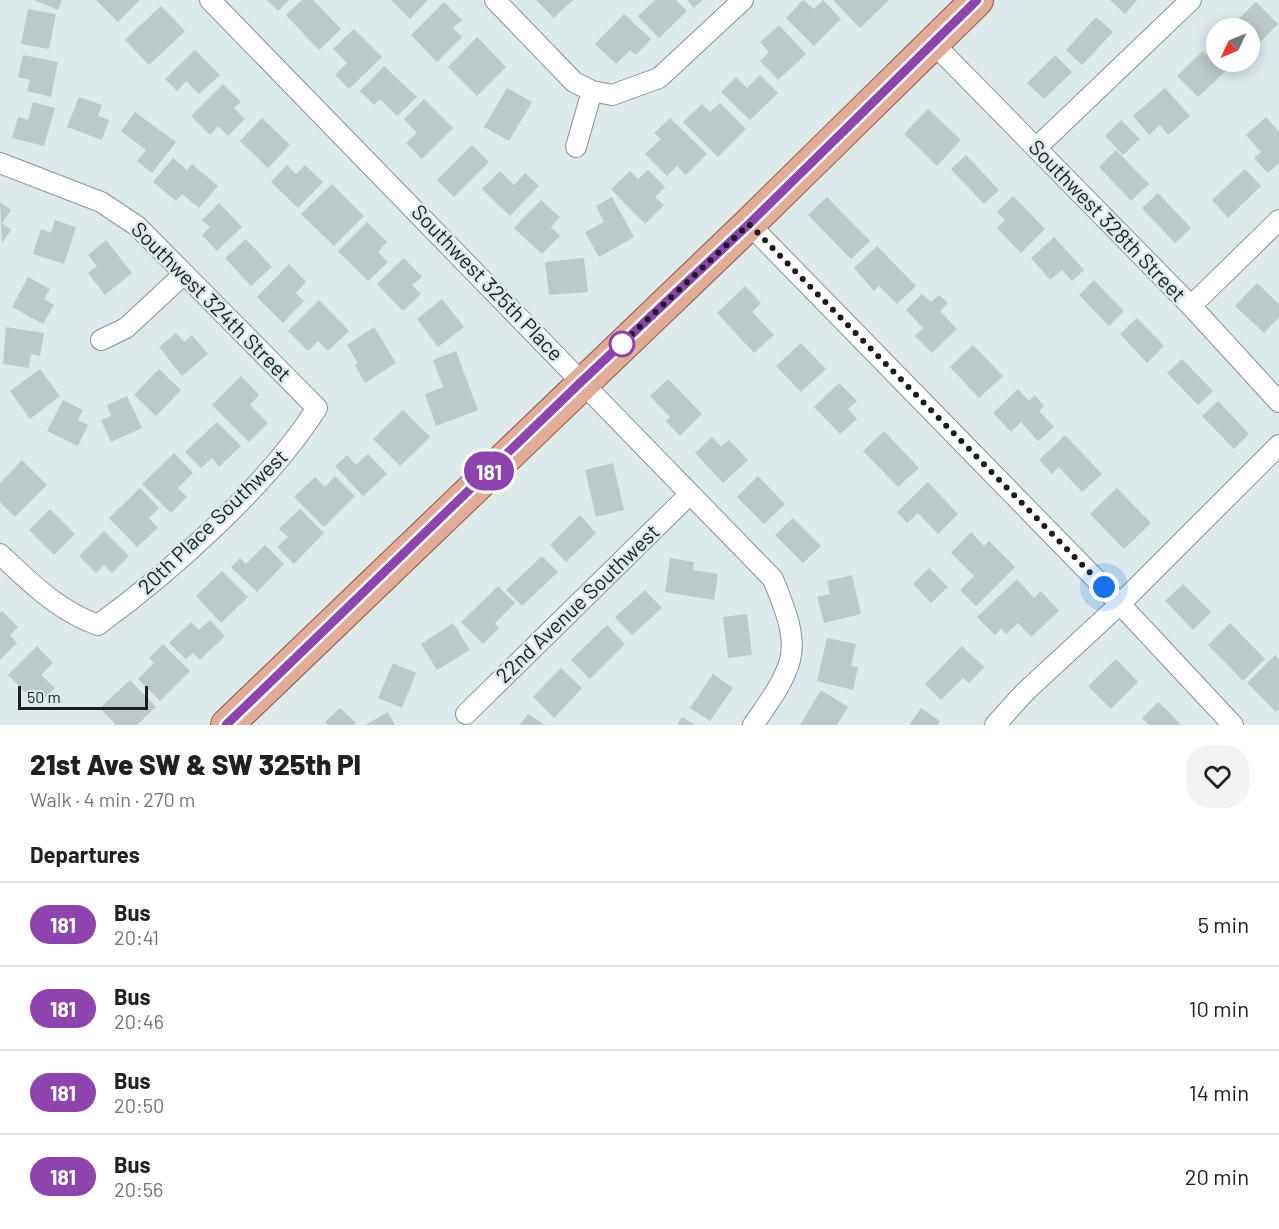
<!DOCTYPE html>
<meta charset="utf-8">
<style>
:root{--surface:#fff;--page:#f2f2f2;--text:#202124;--muted:#757577;--line:#e0e0e0}
body{margin:0;font-family:Barlow,sans-serif;background:var(--page);color:var(--text);height:100vh;display:flex;flex-direction:column;font-size:22px;white-space:nowrap}
*{box-sizing:border-box;margin:0}
p{font-size:20px;color:var(--muted)}
.icon{flex:none;width:33px;height:33px;fill:none;stroke:currentColor;stroke-width:2;stroke-linecap:round;stroke-linejoin:round}
.map{position:relative;height:725px;overflow:hidden}
.side{display:flex;flex-direction:column;background:var(--surface);flex:1}
.side>*{flex:none}
.badge{padding:0 12px;border-radius:20px;font-size:21px;line-height:39px}
.needle{width:39px;rotate:226deg}
.buttons{position:absolute;left:1206px;top:18px;display:grid;gap:12px}
.buttons a{display:grid;place-items:center;width:54px;height:54px;border-radius:50%;background:var(--surface);box-shadow:0 3px 15px #0003;font-size:30px}
.scale{position:absolute;left:18px;bottom:15px;width:130px;box-sizing:border-box;padding-left:6px;border:3px solid #1a1e1f;border-top:0;font-size:16px;line-height:21px;white-space:nowrap;color:#1a1e1f;-webkit-text-stroke:4px #dde9eb;paint-order:stroke}
.you{position:absolute;width:30px;height:30px;margin:-15px;border:4px solid #fff;border-radius:50%;background:#1a73e8;box-shadow:0 0 0 9px #1a73e833}
.map>.badge{position:absolute;translate:-50% -50%;box-shadow:0 0 0 3px #fff}
h2{padding:0 30px;font-size:22px;line-height:54px}
.round{display:grid;place-items:center;flex:none;width:63px;height:63px;border-radius:24px;background:var(--page)}
.overview{display:flex;align-items:center;justify-content:space-between;height:102px;padding:0 30px}
h1{font-size:28px;font-weight:800;line-height:45px}
ul{padding:0;list-style:none}
li{display:flex;align-items:center;gap:18px;height:84px;padding:0 30px;border-top:2px solid var(--line)}
li div{flex:1}
li b{display:block;font-size:22px}
li em{font-style:normal}
li .badge{min-width:66px;font-weight:700;text-align:center}
.map>svg:first-child{display:block}
</style>
<div class="map">
<svg width="1279" height="725" viewBox="0 0 1279 725">
<rect width="100%" height="100%" fill="#dde9eb"/>
<g fill="#bdc8ca">
<polygon points="34,0 62,0 58,10"/>
<polygon points="96,0 140,0 118,22"/>
<polygon points="267,0 289,0 278,11"/>
<polygon points="302,0 313,0 341,29 319,50 286,15"/>
<polygon points="391,0 428,0 410,19"/>
<polygon points="536,0 573,0 554,18"/>
<polygon points="655,0 676,0 687,11 659,38 638,16"/>
<polygon points="687,0 703,0 694,8"/>
<polygon points="803,0 814,9 823,0 841,19 814,46 786,18"/>
<polygon points="833,0 889,0 860,28"/>
<polygon points="1110,0 1137,0 1125,14"/>
<polygon points="444,2 462,20 453,28 462,37 437,62 411,35"/>
<polygon points="1256,2 1278,24 1250,52 1250,28 1229,28"/>
<polygon points="161,6 185,31 149,65 125,40"/>
<polygon points="28,9 56,14 49,49 21,44"/>
<polygon points="624,14 651,39 636,55 630,50 616,64 595,44"/>
<polygon points="1096,17 1113,32 1082,65 1066,50"/>
<polygon points="779,25 806,54 778,80 760,61 769,52 760,42"/>
<polygon points="354,29 382,57 349,89 335,75 347,63 333,49"/>
<polygon points="477,37 506,67 477,96 448,67"/>
<polygon points="1215,47 1216,62 1229,62 1232,65 1198,97 1177,76 1203,51 1207,55"/>
<polygon points="195,50 220,75 199,94 186,81 177,91 165,79"/>
<polygon points="23,55 58,62 51,97 27,91 30,80 18,77"/>
<polygon points="1055,55 1072,72 1044,99 1027,83"/>
<polygon points="384,66 417,97 397,116 380,99 374,105 360,91"/>
<polygon points="760,75 778,93 750,120 721,92 736,77 747,88"/>
<polygon points="223,84 241,102 234,108 245,119 228,136 218,126 210,135 191,116"/>
<polygon points="507,88 532,102 509,141 484,127"/>
<polygon points="1165,88 1190,116 1168,135 1160,125 1149,135 1133,116"/>
<polygon points="79,97 102,105 98,116 109,120 102,140 67,127"/>
<polygon points="424,99 453,128 422,159 406,143 417,133 404,119"/>
<polygon points="33,102 55,108 44,146 12,138 18,117 28,120"/>
<polygon points="720,103 746,129 718,157 683,122 702,104 710,112"/>
<polygon points="928,109 961,140 937,166 904,134"/>
<polygon points="135,112 176,142 152,173 137,161 146,150 121,131"/>
<polygon points="1266,117 1279,132 1279,163 1268,173 1254,158 1261,152 1246,135"/>
<polygon points="262,118 290,145 268,168 240,141"/>
<polygon points="670,118 707,154 686,175 677,166 667,176 645,154 661,139 654,133"/>
<polygon points="1121,120 1140,139 1123,155 1105,136"/>
<polygon points="472,145 489,162 454,197 437,180"/>
<polygon points="1116,150 1149,184 1131,201 1099,167"/>
<polygon points="966,155 999,190 984,204 951,169"/>
<polygon points="173,158 187,170 192,164 218,186 199,208 182,194 176,201 153,182"/>
<polygon points="287,165 296,174 305,165 323,182 298,208 271,182"/>
<polygon points="1245,169 1261,186 1228,218 1212,200"/>
<polygon points="648,170 665,187 655,197 664,205 645,224 611,189 630,171 638,179"/>
<polygon points="500,171 514,185 525,173 539,186 510,216 482,189"/>
<polygon points="332,184 364,216 334,246 301,214"/>
<polygon points="1158,193 1191,228 1175,243 1142,208"/>
<polygon points="1013,196 1045,229 1021,253 997,228 1005,220 997,212"/>
<polygon points="612,197 634,237 599,257 585,232 604,222 596,206"/>
<polygon points="827,197 870,241 851,259 808,215"/>
<polygon points="541,200 560,217 551,227 560,236 542,254 514,228"/>
<polygon points="0,202 11,210 2,223 11,230 2,243"/>
<polygon points="219,203 242,227 217,251 202,235 210,227 202,220"/>
<polygon points="55,220 76,227 64,264 33,254 41,229 51,233"/>
<polygon points="367,222 387,242 378,252 388,262 368,281 338,251"/>
<polygon points="1054,237 1084,270 1072,281 1062,270 1050,280 1031,258"/>
<polygon points="246,239 272,267 251,286 225,258"/>
<polygon points="106,240 132,273 105,295 88,273 97,266 88,255"/>
<polygon points="877,246 916,286 897,304 879,286 874,291 854,268"/>
<polygon points="404,258 422,277 412,285 421,294 403,311 377,284"/>
<polygon points="584,258 588,292 549,295 545,262"/>
<polygon points="289,264 306,282 296,293 304,301 283,323 257,297"/>
<polygon points="28,277 50,289 44,299 54,305 43,324 12,307"/>
<polygon points="1094,280 1124,311 1109,326 1079,295"/>
<polygon points="1257,283 1279,304 1279,317 1264,333 1235,306"/>
<polygon points="745,286 761,303 752,312 774,335 754,353 717,313"/>
<polygon points="922,294 931,302 939,295 948,303 940,311 957,329 932,353 915,336 923,328 906,310"/>
<polygon points="442,299 464,327 438,347 417,319"/>
<polygon points="319,300 349,331 328,351 318,341 308,351 288,331"/>
<polygon points="1137,318 1164,346 1147,363 1120,334"/>
<polygon points="6,327 44,333 40,356 31,354 29,368 3,364"/>
<polygon points="374,327 396,363 365,383 355,365 358,363 347,345"/>
<polygon points="176,333 184,342 192,335 208,354 182,376 159,347"/>
<polygon points="801,343 826,369 801,392 776,366"/>
<polygon points="973,345 1003,376 979,398 950,367"/>
<polygon points="456,351 478,410 436,426 425,394 443,387 433,360"/>
<polygon points="1182,359 1213,391 1198,405 1167,373"/>
<polygon points="40,369 60,396 30,419 10,391"/>
<polygon points="159,369 181,390 156,416 134,395"/>
<polygon points="241,376 259,395 250,405 268,423 249,442 212,405"/>
<polygon points="668,379 702,414 680,436 666,421 670,417 650,396"/>
<polygon points="839,383 857,401 848,409 857,419 840,434 814,407"/>
<polygon points="1018,389 1029,401 1035,395 1044,406 1039,411 1054,427 1038,441 1021,422 1011,432 993,413"/>
<polygon points="127,396 142,428 111,442 101,420 111,416 107,405"/>
<polygon points="63,400 83,410 78,420 88,425 78,446 47,431"/>
<polygon points="1218,401 1249,434 1234,449 1202,416"/>
<polygon points="403,410 430,437 400,466 373,439"/>
<polygon points="217,422 241,446 219,467 212,458 201,468 185,452"/>
<polygon points="884,431 919,468 898,487 863,451"/>
<polygon points="1065,435 1102,474 1082,492 1059,467 1052,474 1039,460"/>
<polygon points="712,437 721,447 729,440 748,460 723,483 695,453"/>
<polygon points="174,453 193,473 178,488 187,497 171,513 142,484"/>
<polygon points="368,454 387,474 363,496 335,466 347,455 356,465"/>
<polygon points="22,460 47,485 15,517 0,502 0,483"/>
<polygon points="613,463 624,510 596,517 585,470"/>
<polygon points="335,476 355,496 324,527 294,497 315,477 325,487"/>
<polygon points="758,476 785,504 764,524 737,497"/>
<polygon points="928,482 958,514 938,534 918,513 907,523 897,512"/>
<polygon points="140,488 159,508 149,518 158,528 137,547 109,518"/>
<polygon points="1117,488 1151,523 1124,549 1090,514"/>
<polygon points="50,509 75,534 54,555 29,530"/>
<polygon points="300,509 324,533 294,564 277,547 288,537 279,529"/>
<polygon points="580,515 596,533 566,562 550,545"/>
<polygon points="793,518 821,546 803,563 775,535"/>
<polygon points="104,531 129,556 112,573 104,565 96,573 79,556"/>
<polygon points="971,532 984,546 989,541 1015,567 976,606 960,590 974,576 951,553"/>
<polygon points="265,545 284,564 257,592 231,567 240,558 246,564"/>
<polygon points="542,556 558,572 522,606 506,590"/>
<polygon points="670,558 694,562 693,570 718,574 714,600 665,592"/>
<polygon points="929,568 948,587 931,603 913,584"/>
<polygon points="222,571 248,597 221,623 196,596"/>
<polygon points="852,575 861,614 824,623 817,597 830,594 827,581"/>
<polygon points="1017,579 1034,598 1041,591 1059,611 1031,637 1018,623 1006,634 1001,629 995,635 977,617"/>
<polygon points="1183,584 1211,612 1193,630 1165,601"/>
<polygon points="498,586 515,603 495,623 499,628 483,644 461,622"/>
<polygon points="645,590 662,608 632,635 615,617"/>
<polygon points="2,611 18,627 10,635 17,643 0,660 0,613"/>
<polygon points="747,614 752,655 728,658 723,617"/>
<polygon points="210,620 225,636 200,660 193,653 186,659 169,643 191,622 199,630"/>
<polygon points="453,623 470,650 437,670 421,644"/>
<polygon points="1230,623 1265,659 1243,681 1208,645"/>
<polygon points="607,625 625,644 590,679 571,660"/>
<polygon points="827,638 856,644 851,666 858,667 853,690 817,681"/>
<polygon points="163,644 190,671 160,701 138,679 154,663 149,658"/>
<polygon points="37,646 53,663 41,675 55,688 38,705 8,675"/>
<polygon points="962,646 984,667 969,683 963,678 941,700 925,684"/>
<polygon points="1275,655 1279,659 1279,709 1276,712 1247,683"/>
<polygon points="1116,659 1138,682 1111,709 1088,686"/>
<polygon points="393,663 416,673 402,708 378,698"/>
<polygon points="561,668 582,688 554,718 533,697"/>
<polygon points="713,674 733,688 710,721 690,708"/>
<polygon points="130,680 156,707 137,725 116,725 100,708"/>
<polygon points="821,690 848,707 837,725 800,725"/>
<polygon points="1158,702 1168,711 1181,725 1149,725 1142,718"/>
<polygon points="340,708 356,723 354,725 328,725 325,722"/>
<polygon points="921,708 940,721 938,725 909,725"/>
<polygon points="388,712 395,725 365,725"/>
<polygon points="528,714 545,725 520,725"/>
<polygon points="682,717 695,725 677,725"/>
</g>
<g fill="none" stroke-linecap="round" stroke-linejoin="round">
<g stroke="#889294" stroke-width="22">
<g id="street">
<path d="M210,0L773,579C782,602 797,634 790,660C784,683 766,706 753,725"/>
<polyline points="495,0 574,82 592,91 612,95 659,78 743,0"/>
<polyline points="933,43 1191,306 1279,402"/>
<polyline points="576,147 592,91"/>
<polyline points="1036,148 1191,0"/>
<path d="M0,163L101,202L137,226L317,408C267,486 173,570 98,625C57,610 31,583 0,554"/>
<polyline points="749,224 1120,604 1233,725"/>
<polyline points="1191,306 1279,220"/>
<polyline points="101,340 126,328 184,274"/>
<polyline points="466,714 689,495"/>
<polyline points="995,725 1025,692 1120,604 1279,445"/>
</g>
</g>
<g stroke="#8f5741" stroke-width="34">
<polyline id="primary" points="227,725 749,224 977,0"/>
</g>
<use href="#street" stroke="#fff" stroke-width="20"/>
<use href="#primary" stroke="#e2ad98" stroke-width="32"/>
</g>
<g fill="none" stroke-linecap="round" stroke-linejoin="round">
<g stroke="#fff" stroke-width="14">
<polyline id="line" points="226,725 582,381 749,224 977,0"/>
</g>
<use href="#line" stroke="#8e44ad" stroke-width="9"/>
<polyline stroke="#1a1e1f" stroke-width="6" stroke-dasharray="0 10.8" points="622,344 615,350 749,224 1104,587"/>
</g>
<circle fill="#fff" stroke="#8e44ad" stroke-width="3" cx="622" cy="344" r="12"/>
<g text-anchor="middle" stroke-width="5" stroke-linejoin="round" paint-order="stroke">
<g font-size="21" fill="#1a1e1f" stroke="#dde9eb">
<text transform="translate(1107 221) rotate(46)" y="7">Southwest 328th Street</text>
<text transform="translate(487 283) rotate(46)" y="7">Southwest 325th Place</text>
<text transform="translate(211 302) rotate(45)" y="7">Southwest 324th Street</text>
<text transform="translate(213 522) rotate(-44)" y="7">20th Place Southwest</text>
<text transform="translate(578 604) rotate(-44)" y="7">22nd Avenue Southwest</text>
</g>
</g>
</svg>
<div class="buttons">
<a><svg class="needle" viewBox="-14 -14 28 28"><path d="M0-13l5 13h-10z" fill="#e53935"/><path d="M0 13l5-13h-10z" fill="#757577"/></svg></a>
</div>
<div class="scale">50 m</div>
<div class="you" style="left:1104px;top:587px"></div>
<b class="badge" style="left:489px;top:471px;background:#8e44ad;color:#fff">181</b>
</div>
<section class="side">
<div class="overview"><div><h1>21st Ave SW &amp; SW 325th Pl</h1><p>Walk · 4 min · 270 m</p></div><a class="round"><svg class="icon" aria-label="heart" viewBox="0 0 24 24"><path d="M12 20l-8-8c-3-5 5-10 8-4 3-6 11-1 8 4z"/></svg></a></div>
<h2>Departures</h2>
<ul>
<li><span class="badge" style="background:#8e44ad;color:#fff">181</span><div><b>Bus</b><p>20:41</p></div><em>5 min</em></li>
<li><span class="badge" style="background:#8e44ad;color:#fff">181</span><div><b>Bus</b><p>20:46</p></div><em>10 min</em></li>
<li><span class="badge" style="background:#8e44ad;color:#fff">181</span><div><b>Bus</b><p>20:50</p></div><em>14 min</em></li>
<li><span class="badge" style="background:#8e44ad;color:#fff">181</span><div><b>Bus</b><p>20:56</p></div><em>20 min</em></li>
</ul>
</section>
